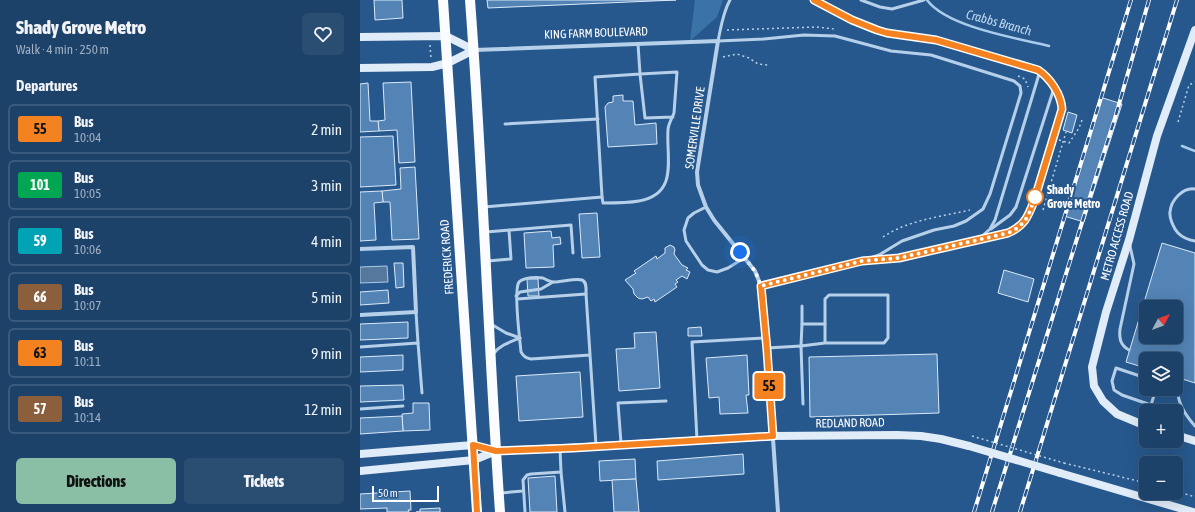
<!DOCTYPE html>
<meta charset="utf-8">
<style>
:root{--surface:#1d426a;--page:#2a4d72;--text:#f1f3f6;--muted:#a0b0c1;--line:#3b5b7e;--accent:#8abfa5}
body{margin:0;font-family:"Asap Condensed",sans-serif;background:var(--page);color:var(--text);height:100vh;display:flex;flex-direction:column;font-size:15px;white-space:nowrap}
*{box-sizing:border-box;margin:0}
p{font-size:13px;color:var(--muted)}
.icon{flex:none;width:22px;height:22px;fill:none;stroke:currentColor;stroke-width:2;stroke-linecap:round;stroke-linejoin:round}
.map{position:relative;flex:1;overflow:hidden}
.panel{display:flex;flex-direction:column;background:var(--surface);width:360px}
.panel>*{flex:none}
.badge{padding:0 8px;border-radius:3px;font-size:14px;line-height:26px}
.needle{width:26px;rotate:49deg}
.buttons{position:absolute;left:779px;top:300px;display:grid;gap:8px}
.buttons a{display:grid;place-items:center;width:44px;height:44px;border-radius:6px;background:var(--surface);box-shadow:0 4px 16px #0002,0 0 0 1px var(--line);font-size:20px}
.scale{position:absolute;left:12px;bottom:10px;width:67px;box-sizing:border-box;padding-left:4px;border:2px solid #fff;border-top:0;font-size:11px;line-height:14px;white-space:nowrap;color:#fff;-webkit-text-stroke:3px #27588d;paint-order:stroke}
.you{position:absolute;width:20px;height:20px;margin:-10px;border:3px solid #fff;border-radius:50%;background:#1a73e8;box-shadow:0 0 0 6px #1a73e833}
.map>.badge{position:absolute;translate:-50% -50%;box-shadow:0 0 0 2px #fff}
h2{padding:0 16px;font-size:15px;line-height:36px}
.round{display:grid;place-items:center;flex:none;width:42px;height:42px;border-radius:6px;background:var(--page)}
.headline{display:flex;align-items:center;justify-content:space-between;height:68px;padding:0 16px}
h1{font-size:19px;font-weight:800;line-height:30px}
.action{display:flex;gap:8px;margin-top:auto;padding:8px 16px}
.action a{flex:1;height:46px;border-radius:6px;background:var(--accent);color:#111;font-size:16px;font-weight:800;line-height:46px;text-align:center}
.action a+a{background:var(--page);color:var(--text)}
ul{padding:0;list-style:none}
li{display:flex;align-items:center;gap:12px;height:50px;margin:0 8px 6px;padding:0 8px;border:2px solid var(--line);border-radius:6px}
li div{flex:1}
li b{display:block;font-size:15px}
li em{font-style:normal}
li .badge{min-width:44px;font-weight:700;text-align:center}
main{display:flex;flex:1;min-height:0}
.map>svg:first-child{display:block}
</style>
<main>
<section class="panel">
<div class="headline"><div><h1>Shady Grove Metro</h1><p>Walk · 4 min · 250 m</p></div><a class="round"><svg class="icon" aria-label="heart" viewBox="0 0 24 24"><path d="M12 20l-8-8c-3-5 5-10 8-4 3-6 11-1 8 4z"/></svg></a></div>
<h2>Departures</h2>
<ul>
<li><span class="badge" style="background:#f58220;color:#111">55</span><div><b>Bus</b><p>10:04</p></div><em>2 min</em></li>
<li><span class="badge" style="background:#00a651;color:#fff">101</span><div><b>Bus</b><p>10:05</p></div><em>3 min</em></li>
<li><span class="badge" style="background:#00a3b4;color:#fff">59</span><div><b>Bus</b><p>10:06</p></div><em>4 min</em></li>
<li><span class="badge" style="background:#8b5e3c;color:#fff">66</span><div><b>Bus</b><p>10:07</p></div><em>5 min</em></li>
<li><span class="badge" style="background:#f58220;color:#111">63</span><div><b>Bus</b><p>10:11</p></div><em>9 min</em></li>
<li><span class="badge" style="background:#8b5e3c;color:#fff">57</span><div><b>Bus</b><p>10:14</p></div><em>12 min</em></li>
</ul>
<div class="action"><a>Directions</a><a>Tickets</a></div>
</section>
<div class="map">
<svg width="835" height="512" viewBox="0 0 835 512">
<rect width="100%" height="100%" fill="#27588d"/>
<polygon fill="#3b73a9" points="335,0 363,0 357,17 330,41"/>
<polygon fill="#56789c" stroke="#aacceb" points="27,266 28,282 0,283 0,267"/>
<g fill="none" stroke-linecap="round" stroke-linejoin="round">
<g stroke="#aacceb" stroke-width="2.5">
<path d="M567,0C587,27 656,38 689,46"/>
<polyline points="822,146 835,151"/>
</g>
</g>
<g fill="#5384b5" stroke="#dae9f8" fill-rule="evenodd">
<polygon points="14,0 42,0 43,18 15,20"/>
<polygon points="127,0 316,0 128,8"/>
<polygon points="51,82 55,162 39,163 37,130 19,131 18,121 25,120 23,83"/>
<polygon points="8,83 10,121 18,121 19,131 0,132 0,84"/>
<polygon points="263,95 263,101 273,101 275,125 296,123 297,144 248,147 245,107 248,103 253,102 253,96"/>
<polygon points="740,97 762,104 724,222 704,216"/>
<polygon points="708,112 717,115 712,133 703,130"/>
<polygon points="33,136 36,185 0,187 0,137"/>
<polygon points="55,167 59,239 32,240 30,202 23,202 22,191 41,189 40,168"/>
<polygon points="22,191 23,202 14,203 16,240 0,241 0,192"/>
<polygon points="237,213 240,257 222,258 219,214"/>
<polygon points="191,231 192,238 200,237 201,244 193,245 194,267 166,268 164,233"/>
<path d="M802,243L835,253V383L816,377V359H786V368L766,362ZM786,307H816V337H786Z"/>
<polygon points="310,245 314,247 315,250 314,254 322,265 328,268 326,270 330,272 327,279 322,276 316,280 318,282 315,284 317,287 295,302 294,299 291,301 288,297 282,299 278,298 274,294 273,289 265,280 276,273 274,271 296,256 297,259 305,253 305,248"/>
<polygon points="34,263 43,263 44,287 36,288"/>
<polygon points="644,270 674,279 668,302 638,293"/>
<polygon points="167,279 178,279 179,296 168,296"/>
<polygon points="28,290 29,303 0,305 0,292"/>
<polygon points="48,322 48,338 0,340 0,324"/>
<polygon points="341,327 342,336 328,336 328,328"/>
<polygon points="296,332 300,388 259,391 256,349 275,348 274,333"/>
<polygon points="577,354 579,413 450,417 449,357"/>
<polygon points="43,355 43,370 0,372 0,357"/>
<polygon points="387,355 389,395 386,395 388,413 360,414 359,397 349,398 346,358"/>
<polygon points="220,372 223,417 159,421 156,376"/>
<polygon points="43,385 44,400 0,402 0,386"/>
<polygon points="53,403 69,403 70,430 43,431 42,414 53,413"/>
<polygon points="42,416 43,431 0,434 0,418"/>
<polygon points="383,454 384,474 298,480 297,461"/>
<polygon points="275,459 276,479 240,481 239,461"/>
<polygon points="195,476 197,512 170,512 168,478"/>
<polygon points="276,479 279,512 254,512 252,480"/>
<polygon points="50,491 51,510 48,510 49,512 27,512 27,508 0,509 0,494"/>
<polygon points="80,508 80,512 56,512 60,512 60,509"/>
</g>
<g fill="none" stroke-linecap="round" stroke-linejoin="round">
<g stroke="#b6d0ea" stroke-width="1.5" stroke-dasharray="2 3" stroke-linecap="butt">
<polyline points="367,30 456,27 475,29"/>
<polyline points="70,45 71,59"/>
<polyline points="363,57 377,54 389,58 398,64 408,65"/>
<polyline points="658,76 665,79 668,87"/>
<polyline points="818,122 829,85 835,82"/>
<polyline points="699,140 709,143 719,128 722,120"/>
<polyline points="683,210 706,132"/>
<path d="M523,237C548,220 580,217 610,210"/>
<polyline points="704,463 786,483"/>
<polyline points="816,491 835,497"/>
</g>
<g stroke="#b6d0ea" stroke-width="3">
<path d="M370,0C363,12 361,27 358,41L404,39L444,35L475,36L531,51L571,55L654,81L660,86L661,93L630,194L623,209L606,221L594,226L574,230L542,241L519,255L501,261L401,286"/>
<path d="M454,0L493,20L517,30L527,33L576,40L678,70C690,78 701,94 702,109L674,201C668,217 664,226 648,233L539,257L507,261"/>
<polyline points="501,0 520,7 532,9 564,0"/>
<polyline points="145,124 238,119"/>
<path d="M835,189C823,187 811,200 810,212C809,218 814,229 818,233C822,237 829,240 835,241"/>
<path d="M242,197L243,203C255,203 268,203 279,201C319,194 306,158 308,130C308,125 312,118 314,113L317,72L280,74L285,118L313,117"/>
<polyline points="124,207 242,197 235,77 280,74 278,44"/>
<polyline points="346,207 334,213 328,218 324,230 326,241 342,265 348,270 357,272 368,268 384,258"/>
<polyline points="631,229 650,215 656,207 694,88"/>
<polyline points="126,232 211,225 213,253"/>
<polyline points="620,238 630,229 635,220 680,71"/>
<polyline points="128,261 151,259 149,230"/>
<polyline points="156,296 160,292 181,289 193,282"/>
<polyline points="157,299 226,294"/>
<polyline points="442,306 442,324 465,324"/>
<polyline points="56,312 58,343"/>
<polyline points="131,324 146,333 160,338"/>
<polyline points="442,324 441,346 465,343 524,343 528,338 528,295 469,295 465,299 465,343"/>
<polyline points="0,347 58,343 62,393"/>
<polyline points="407,348 441,346 443,404"/>
<path d="M769,350C760,345 759,338 760,329L774,264L770,246"/>
<path d="M133,354C140,345 150,342 160,338"/>
<path d="M230,355L171,359C166,358 164,357 161,352C160,340 153,290 159,282C164,277 177,277 183,278C187,280 190,282 194,282C202,282 215,278 222,280C227,282 226,289 226,294L236,445"/>
<polyline points="786,378 756,368 752,381 754,390 762,395 791,405 796,389"/>
<path d="M821,379C820,383 818,388 818,392C818,405 827,417 835,426"/>
<polyline points="0,409 43,406"/>
<polyline points="337,440 332,342 406,338"/>
<polyline points="261,443 258,403 306,401"/>
<polyline points="201,472 205,512"/>
<polyline points="141,493 163,491"/>
<polyline points="165,512 163,480 167,475 171,474 201,472 200,449"/>
</g>
<g stroke="#b6d0ea" stroke-width="4">
<polyline points="114,50 358,41 337,172 338,185 346,207 354,220 395,271 401,286 407,350 418,512"/>
<polyline points="0,249 53,247 56,312 0,315"/>
</g>
<g stroke="#e1ecf9" stroke-width="8">
<polyline points="0,37 86,36 114,50"/>
<polyline points="0,68 72,67 88,63 114,50"/>
<polyline points="786,426 757,414 743,401 734,386 732,367 746,312 769,240 797,136 835,30"/>
<polyline points="816,435 835,441"/>
<polyline points="0,454 113,445 136,451 226,447 413,436 537,435 561,436 581,439 609,446"/>
<polyline points="0,471 114,460 136,451"/>
<polyline points="700,473 833,512"/>
</g>
<g stroke="#fafcff" stroke-width="10">
<polyline points="83,0 117,512"/>
<path d="M110,0C123,171 128,341 140,512"/>
</g>
<g stroke="#fff" stroke-width="4">
<g id="rail">
<polyline points="614,512 771,0"/>
<polyline points="632,512 738,171 755,118 789,0"/>
<polyline points="660,512 817,0"/>
</g>
</g>
<use href="#rail" stroke="#27588d" stroke-width="2.5" stroke-dasharray="8" stroke-linecap="butt"/>
<polyline stroke="#b6d0ea" stroke-width="1.5" stroke-dasharray="2 3" stroke-linecap="butt" points="612,436 704,463"/>
<polyline stroke="#e1ecf9" stroke-width="8" points="609,446 700,473"/>
</g>
<g fill="none" stroke-linecap="round" stroke-linejoin="round">
<g stroke="#fff" stroke-width="9">
<path id="line" d="M117,512L113,445L136,451L213,448L413,436L407,350L401,286L502,261L539,258L648,233C664,226 668,217 674,201L702,109C701,94 690,78 678,70L576,40L527,33L517,30L492,20L454,0"/>
</g>
<use href="#line" stroke="#f58220" stroke-width="6"/>
<path stroke="#fff" stroke-width="4" stroke-dasharray="0 7.2" d="M380,252L395,271L401,286L502,261L539,258L648,233C666,225 669,215 675,197"/>
</g>
<circle fill="#fff" stroke="#f58220" stroke-width="2" cx="675" cy="197" r="8"/>
<g text-anchor="middle" stroke-width="4" stroke-linejoin="round" paint-order="stroke">
<g font-size="12" fill="#fff" stroke="#27588d">
<text transform="translate(236 33) rotate(-2)" y="4">KING FARM BOULEVARD</text>
<text transform="translate(335 128) rotate(-82)" y="4">SOMERVILLE DRIVE</text>
<text transform="translate(757 236) rotate(-74)" y="4">METRO ACCESS ROAD</text>
<text transform="translate(87 257) rotate(-94)" y="4">FREDERICK ROAD</text>
<text transform="translate(490 423) rotate(-1)" y="4">REDLAND ROAD</text>
</g>
<g font-size="12" font-weight="bold" fill="#fff" stroke="#27588d" text-anchor="start">
<text x="687" y="194">Shady<tspan x="687" dy="14">Grove Metro</tspan></text>
</g>
<g font-size="13" font-style="italic" fill="#c2daf1" stroke="#27588d">
<text transform="translate(639 22) rotate(15)" y="5">Crabbs Branch</text>
</g>
</g>
</svg>
<div class="buttons">
<a><svg class="needle" viewBox="-14 -14 28 28"><path d="M0-13l5 13h-10z" fill="#e53935"/><path d="M0 13l5-13h-10z" fill="#a0b0c1"/></svg></a>
<a><svg class="icon" aria-label="layers" viewBox="0 0 24 24"><path d="M12 4l9 5-9 5-9-5zM3 14l9 5 9-5"/></svg></a>
<a>+</a>
<a>−</a>
</div>
<div class="scale">50 m</div>
<div class="you" style="left:380px;top:252px"></div>
<b class="badge" style="left:409px;top:386px;background:#f58220;color:#111">55</b>
</div>
</main>
